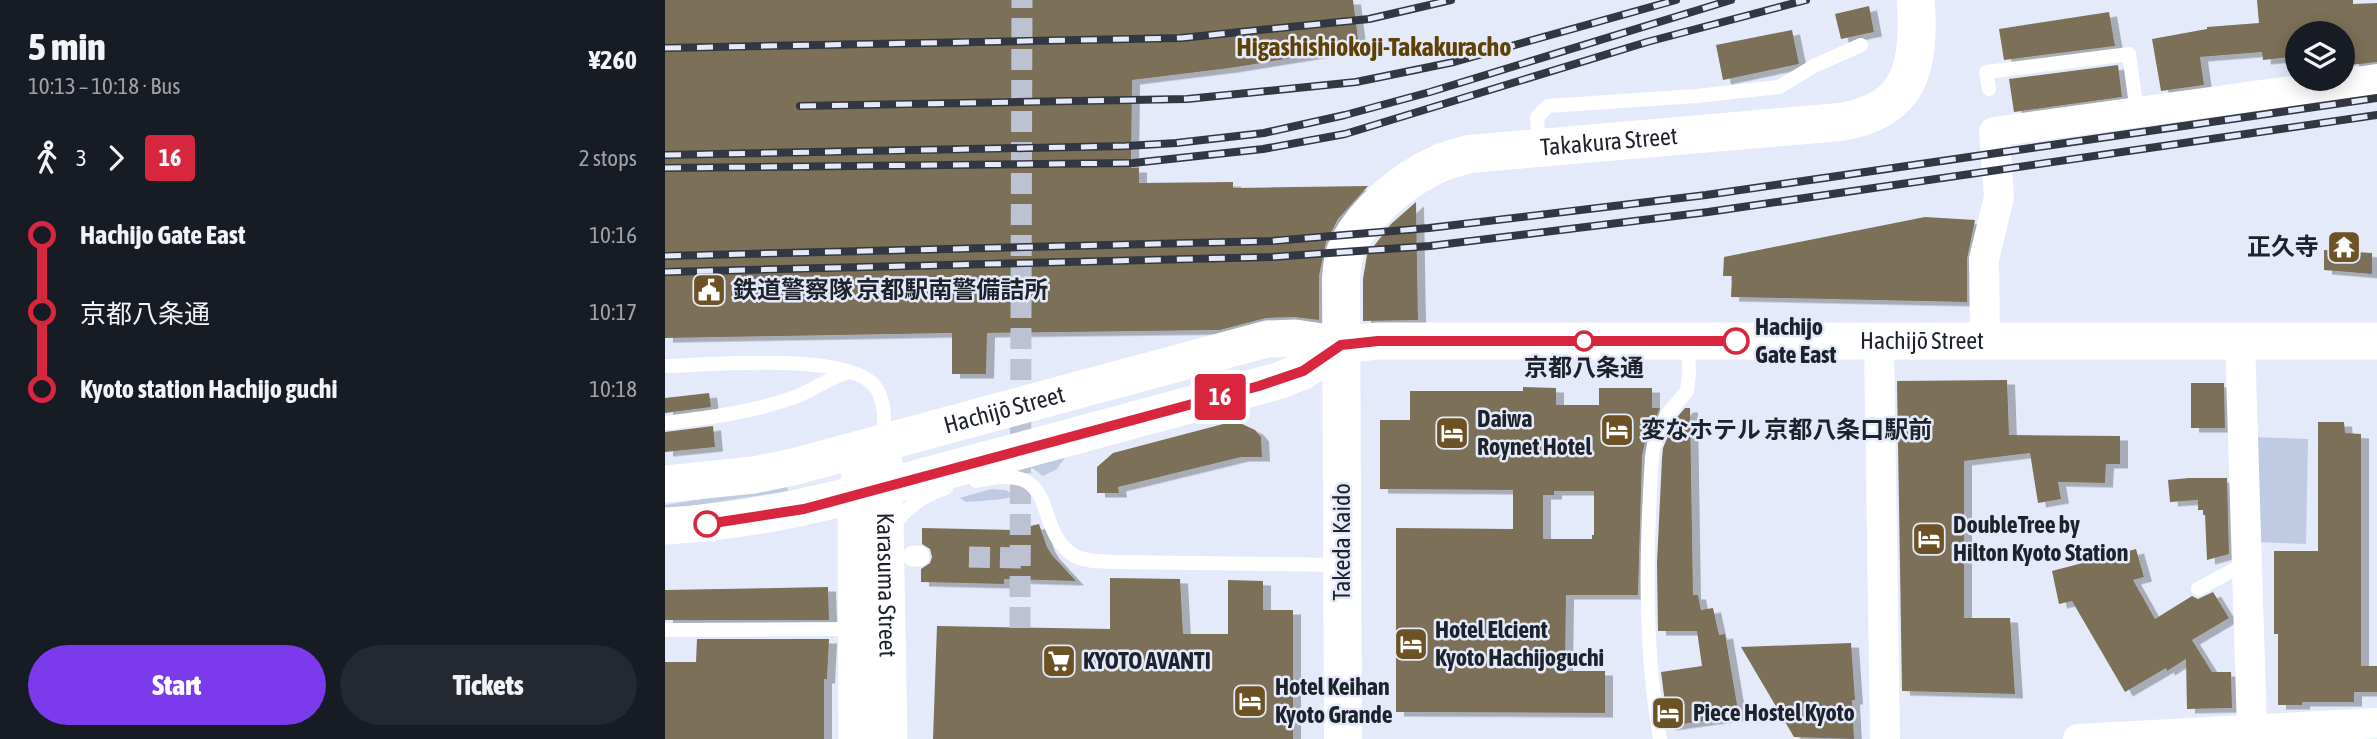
<!DOCTYPE html>
<meta charset="utf-8">
<style>
:root{--surface:#171b24;--page:#242831;--text:#f1f3f6;--muted:#9ea1a6;--accent:#7c3aed}
body{margin:0;font-family:"Asap Condensed","Noto Sans JP",sans-serif;background:var(--page);color:var(--text);height:100vh;display:flex;flex-direction:column;font-size:26px;white-space:nowrap}
*{box-sizing:border-box;margin:0}
p{font-size:23px;color:var(--muted)}
.icon{flex:none;width:38px;height:38px;fill:none;stroke:currentColor;stroke-width:2;stroke-linecap:round;stroke-linejoin:round}
.map{position:relative;flex:1;overflow:hidden}
.panel{display:flex;flex-direction:column;background:var(--surface);width:665px}
.panel>*{flex:none}
.badge{padding:0 14px;border-radius:5px;font-size:24px;line-height:46px}
.fabs{position:absolute;left:1620px;top:21px;display:grid;gap:14px}
.fabs a{display:grid;place-items:center;width:70px;height:70px;border-radius:50%;background:var(--surface);box-shadow:0 4px 18px #0003;font-size:35px}
.map>.badge{position:absolute;translate:-50% -50%;box-shadow:0 0 0 4px #fff}
.legs{display:flex;align-items:center;gap:10px;height:77px;padding:0 28px;font-size:23px}
.legs p{margin-inline-start:auto}
.headline{display:flex;align-items:center;justify-content:space-between;height:119px;padding:0 28px}
h1{font-size:38px;font-weight:800;line-height:52px}
.action{display:flex;gap:14px;margin-top:auto;padding:14px 28px}
.action a{flex:1;height:80px;border-radius:42px;background:var(--accent);color:#fff;font-size:28px;font-weight:800;line-height:80px;text-align:center}
.action a+a{background:var(--page);color:var(--text)}
ul{padding:0 28px;list-style:none}
li{display:flex;align-items:center;gap:24px;height:77px;font-size:26px}
li i{display:grid;place-items:center;width:10px;height:100%;margin:0 9px;background:currentColor}
li i::after{content:'';width:18px;height:18px;margin:-9px;border:5px solid;border-radius:50%;background:var(--surface)}
li p{margin-inline-start:auto}
li:first-child i{background:linear-gradient(#0000 50%,currentColor 0)}
li:last-child i{background:linear-gradient(currentColor 50%,#0000 0)}
main{display:flex;flex:1;min-height:0}
.map>svg:first-child{display:block}
</style>
<main>
<section class="panel">
<div class="headline"><div><h1>5 min</h1><p>10:13 – 10:18 · Bus</p></div><b>¥260</b></div>
<div class="legs"><svg class="icon" aria-label="walk" viewBox="0 0 24 24"><circle cx="13" cy="4" r="2"/><path d="M13 8l-2 6 4 7M11 14l-3 7M7 12l3-4h3l4 4"/></svg>3<svg class="icon" aria-label="forward" viewBox="0 0 24 24"><path d="M9 5l7 7-7 7"/></svg><b class="badge" style="background:#d7263d;color:#fff">16</b><p>2 stops</p></div>
<ul>
<li><i style="color:#d7263d"></i><b>Hachijo Gate East</b><p>10:16</p></li>
<li><i style="color:#d7263d"></i><span>京都八条通</span><p>10:17</p></li>
<li><i style="color:#d7263d"></i><b>Kyoto station Hachijo guchi</b><p>10:18</p></li>
</ul>
<div class="action"><a>Start</a><a>Tickets</a></div>
</section>
<div class="map">
<svg width="1712" height="739" viewBox="0 0 1712 739">
<defs>
<filter id="shadow"><feDropShadow dx="8" dy="4.5" stdDeviation="0" flood-color="#0004"/></filter>
</defs>
<rect width="100%" height="100%" fill="#e4eafa"/>
<g fill="#c0cae3">
<polygon points="1589,437 1643,439 1641,544 1592,542"/>
<polygon points="401,456 392,469 378,476 363,465"/>
<polygon points="122,486 123,491 0,510 0,505"/>
<path d="M326,489L340,490L351,495C343,500 313,501 301,502L295,498Z"/>
</g>
<g fill="#7d6f59" fill-rule="evenodd" filter="url(#shadow)">
<polygon points="0,0 688,0 694,47 565,68 467,80 466,168 474,168 474,183 568,182 568,188 703,186 673,219 661,242 654,276 654,320 629,317 601,318 555,330 322,333 321,374 287,374 287,333 0,338"/>
<polygon points="1592,0 1688,0 1688,4 1712,3 1712,62 1686,65 1686,51 1678,52 1678,33 1633,33 1633,56 1598,60 1597,52 1535,57 1539,85 1496,91 1487,39 1542,29 1542,27 1594,23"/>
<polygon points="1204,6 1209,32 1176,39 1170,14"/>
<polygon points="1444,12 1450,46 1339,60 1334,29"/>
<polygon points="1127,30 1134,64 1058,80 1051,45"/>
<polygon points="1453,65 1457,97 1349,112 1344,79"/>
<polygon points="751,202 753,320 698,321 698,279 702,255 726,224"/>
<polygon points="1260,217 1310,220 1302,259 1302,302 1066,297 1067,276 1058,276 1059,257"/>
<polygon points="1659,250 1707,253 1707,274 1659,270"/>
<polygon points="1342,380 1344,435 1455,436 1455,464 1441,464 1440,483 1393,482 1396,499 1373,503 1365,453 1299,461 1299,618 1345,618 1350,694 1237,691 1232,381"/>
<polygon points="1526,383 1559,383 1560,428 1526,428"/>
<path d="M858,387L891,388V405H934V388H987V408H995L980,442L977,456L973,595H901L900,671H940V713L731,712V528L848,529V490L715,489V420H745V391H858ZM889,491H929V535H927V539H878V495H889Z"/>
<polygon points="44,393 46,407 0,413 0,398"/>
<polygon points="1020,408 1025,408 1028,595 1033,595 1036,610 1048,608 1054,635 1060,634 1074,716 1003,726 996,672 1037,666 1032,631 993,631 992,563 997,458 998,448 1009,421"/>
<polygon points="1653,422 1679,422 1680,433 1696,434 1696,666 1712,666 1712,692 1689,692 1689,702 1637,702 1637,705 1613,705 1613,634 1609,634 1609,551 1653,551"/>
<polygon points="562,423 577,424 590,430 596,437 597,457 576,457 453,487 454,493 432,493 432,467 448,453"/>
<polygon points="48,426 50,447 0,452 0,432"/>
<polygon points="1524,478 1562,478 1564,554 1542,560 1540,515 1538,515 1538,510 1533,510 1533,500 1505,502 1503,480"/>
<polygon points="374,524 382,547 387,555 411,581 339,579 339,584 256,582 256,569 265,563 267,557 265,549 257,544 257,528 349,530"/>
<polygon points="1471,549 1479,577 1468,580 1490,619 1527,596 1533,599 1548,592 1564,618 1527,640 1547,672 1566,672 1567,708 1522,709 1521,659 1502,671 1501,668 1460,692 1407,601 1394,604 1387,571"/>
<polygon points="445,578 515,579 518,634 563,634 563,580 598,581 598,610 628,610 628,739 268,739 272,626 445,629"/>
<polygon points="163,587 164,620 0,620 0,590"/>
<polygon points="32,639 164,639 162,679 159,679 159,739 0,739 0,662 31,662"/>
<polygon points="1186,643 1190,700 1187,700 1189,739 1129,737 1076,647"/>
</g>
<g fill="none" stroke-linecap="round" stroke-linejoin="round">
<g stroke="#bcc2d1" stroke-width="21" stroke-dasharray="21 10" stroke-linecap="butt">
<polyline points="304,557 357,558"/>
<polyline points="355,628 357,0"/>
</g>
<g stroke="#fff" stroke-width="14">
<polyline points="1324,89 1321,72 1464,54 1472,112"/>
<polyline points="874,147 872,117 883,106 1031,96 1114,87 1149,66 1196,45"/>
<path d="M0,366C43,365 187,351 211,388C221,403 219,423 219,441"/>
<path d="M0,423C43,418 88,412 130,397C149,390 165,377 184,372"/>
<path d="M311,481C400,459 365,530 410,556C421,562 435,561 447,562L676,565"/>
<path d="M228,527C241,507 258,495 281,488"/>
<polyline points="1533,589 1581,563"/>
<polyline points="0,630 190,629"/>
<path d="M995,739C979,647 981,550 987,457L989,445L1001,416L1022,391L1024,373L1023,342"/>
</g>
<polyline stroke="#fff" stroke-width="21" points="248,556 254,556"/>
<g stroke="#fff" stroke-width="30">
<polyline points="1214,340 1220,739"/>
<polyline points="1320,340 1319,259 1334,197 1329,132 1712,79"/>
<polyline points="1575,340 1587,729"/>
<polyline points="1413,739 1712,723"/>
</g>
<g stroke="#fff" stroke-width="37">
<path id="s1" d="M219,464L224,739"/>
<path id="s2" d="M0,484L89,475L128,467L602,339L630,338L676,345L713,341H1712"/>
<path d="M0,526C106,521 204,491 306,464C408,436 511,409 613,381L638,371L676,345"/>
<polyline points="192,739 191,495 196,472"/>
</g>
<path stroke="#fff" stroke-width="38" id="s3" d="M678,739L676,278C677,267 678,255 683,245C701,211 738,180 773,164C782,160 794,157 804,154L1175,122C1249,110 1254,64 1251,0"/>
<g stroke="#333741" stroke-width="8">
<g id="rail">
<polyline points="0,48 516,38 704,19 786,0"/>
<polyline points="135,106 522,99 691,82 789,62 1011,0"/>
<polyline points="0,155 461,146 511,143 599,133 680,115 765,92 1066,0"/>
<polyline points="0,168 468,163 598,149 680,134 982,42 1141,0"/>
<polyline points="0,256 607,241 764,228 1041,195 1712,98"/>
<polyline points="0,272 607,257 765,246 1043,212 1712,115"/>
</g>
</g>
<use href="#rail" stroke="#e4eafa" stroke-width="5" stroke-dasharray="16" stroke-linecap="butt"/>
</g>
<g fill="none" stroke-linecap="round" stroke-linejoin="round">
<g stroke="#fff" stroke-width="16">
<polyline id="line-1" points="42,524 139,509 594,386 638,371 676,345 713,341 1071,341"/>
</g>
<use href="#line-1" stroke="#d7263d" stroke-width="10"/>
</g>
<defs>
<g id="temple-square" transform="scale(1.75)"><rect x="-9" y="-9" width="18" height="18" rx="4" fill="#6c5224" stroke="#e4eafa"/><path d="M0-6L5-2H3V0L6.5 2.5H4V6H1.5V3h-3V6H-4V2.5H-6.5L-3 0V-2H-5Z" fill="#fff"/></g>
<g id="civic-square" transform="scale(1.75)"><rect x="-9" y="-9" width="18" height="18" rx="4" fill="#6c5224" stroke="#e4eafa"/><path d="M-.6-6.5H3V-4.5H.6V-3L4-1V1h2V6H-6V1h2V-1L-.6-3ZM-1.2 2.5V6h2.4V2.5Z" fill="#fff"/></g>
<g id="hotel-square" transform="scale(1.75)"><rect x="-9" y="-9" width="18" height="18" rx="4" fill="#6c5224" stroke="#e4eafa"/><path d="M-6-4.5h1.5V1H6V5H4.5V3h-9V5H-6ZM-4 0a1.8 1.8 0 1 1 3.6 0ZM.5 0V-2.5h3Q6-2.5 6 0Z" fill="#fff"/></g>
<g id="supermarket-square" transform="scale(1.75)"><rect x="-9" y="-9" width="18" height="18" rx="4" fill="#6c5224" stroke="#e4eafa"/><path d="M-6-5.5h2.5l.6 2H6L4.5 2H-2.5L-4.4-4H-6ZM-1.5 3.2a1.3 1.3 0 1 0 .1 0ZM3 3.2a1.3 1.3 0 1 0 .1 0Z" fill="#fff"/></g>
</defs>
<g fill-rule="evenodd">
<use href="#temple-square" x="1679" y="247"/>
<use href="#civic-square" x="44" y="290"/>
<use href="#hotel-square" x="952" y="430"/>
<use href="#hotel-square" x="787" y="433"/>
<use href="#hotel-square" x="1264" y="539"/>
<use href="#hotel-square" x="746" y="644"/>
<use href="#supermarket-square" x="394" y="661"/>
<use href="#hotel-square" x="585" y="701"/>
<use href="#hotel-square" x="1003" y="713"/>
</g>
<g fill="#fff" stroke="#d7263d" stroke-width="3.5">
<circle cx="919" cy="341" r="9"/>
<circle cx="1071" cy="341" r="12"/>
<circle cx="42" cy="524" r="12"/>
</g>
<g text-anchor="middle" stroke-width="5" stroke-linejoin="round" paint-order="stroke">
<g font-size="24" fill="#1e222b" stroke="#e4eafa">
<text dy="8" stroke="none"><textPath href="#s3" startOffset="791">Takakura Street</textPath></text>
<text dy="8" stroke="none"><textPath href="#s2" startOffset="1276">Hachijō Street</textPath></text>
<text dy="8" stroke="none"><textPath href="#s2" startOffset="348">Hachijō Street</textPath></text>
<text transform="translate(677 542) rotate(-90)" y="8">Takeda Kaido</text>
<text dy="8" stroke="none"><textPath href="#s1" startOffset="121">Karasuma Street</textPath></text>
</g>
<g font-size="24" font-weight="bold" fill="#1e222b" stroke="#e4eafa" text-anchor="start">
<text x="1654" y="255" text-anchor="end">正久寺</text>
<text x="68" y="298">鉄道警察隊 京都駅南警備詰所</text>
<text x="812" y="427">Daiwa<tspan x="812" dy="28">Roynet Hotel</tspan></text>
<text x="976" y="438">変なホテル 京都八条口駅前</text>
<text x="1288" y="533">DoubleTree by<tspan x="1288" dy="28">Hilton Kyoto Station</tspan></text>
<text x="770" y="638">Hotel Elcient<tspan x="770" dy="28">Kyoto Hachijoguchi</tspan></text>
<text x="418" y="669">KYOTO AVANTI</text>
<text x="610" y="695">Hotel Keihan<tspan x="610" dy="28">Kyoto Grande</tspan></text>
<text x="1028" y="721">Piece Hostel Kyoto</text>
</g>
<g font-size="24" font-weight="bold" fill="#1e222b" stroke="#e4eafa" text-anchor="start">
<text x="1090" y="335">Hachijo<tspan x="1090" dy="28">Gate East</tspan></text>
<text x="919" y="376" text-anchor="middle">京都八条通</text>
</g>
<g font-size="26" font-weight="bold" fill="#5e4104" stroke="#e4eafa">
<text x="709" y="56">Higashishiokoji-Takakuracho</text>
</g>
</g>
</svg>
<div class="fabs">
<a><svg class="icon" aria-label="layers" viewBox="0 0 24 24"><path d="M12 4l9 5-9 5-9-5zM3 14l9 5 9-5"/></svg></a>
</div>
<b class="badge" style="left:555px;top:397px;background:#d7263d;color:#fff">16</b>
</div>
</main>
